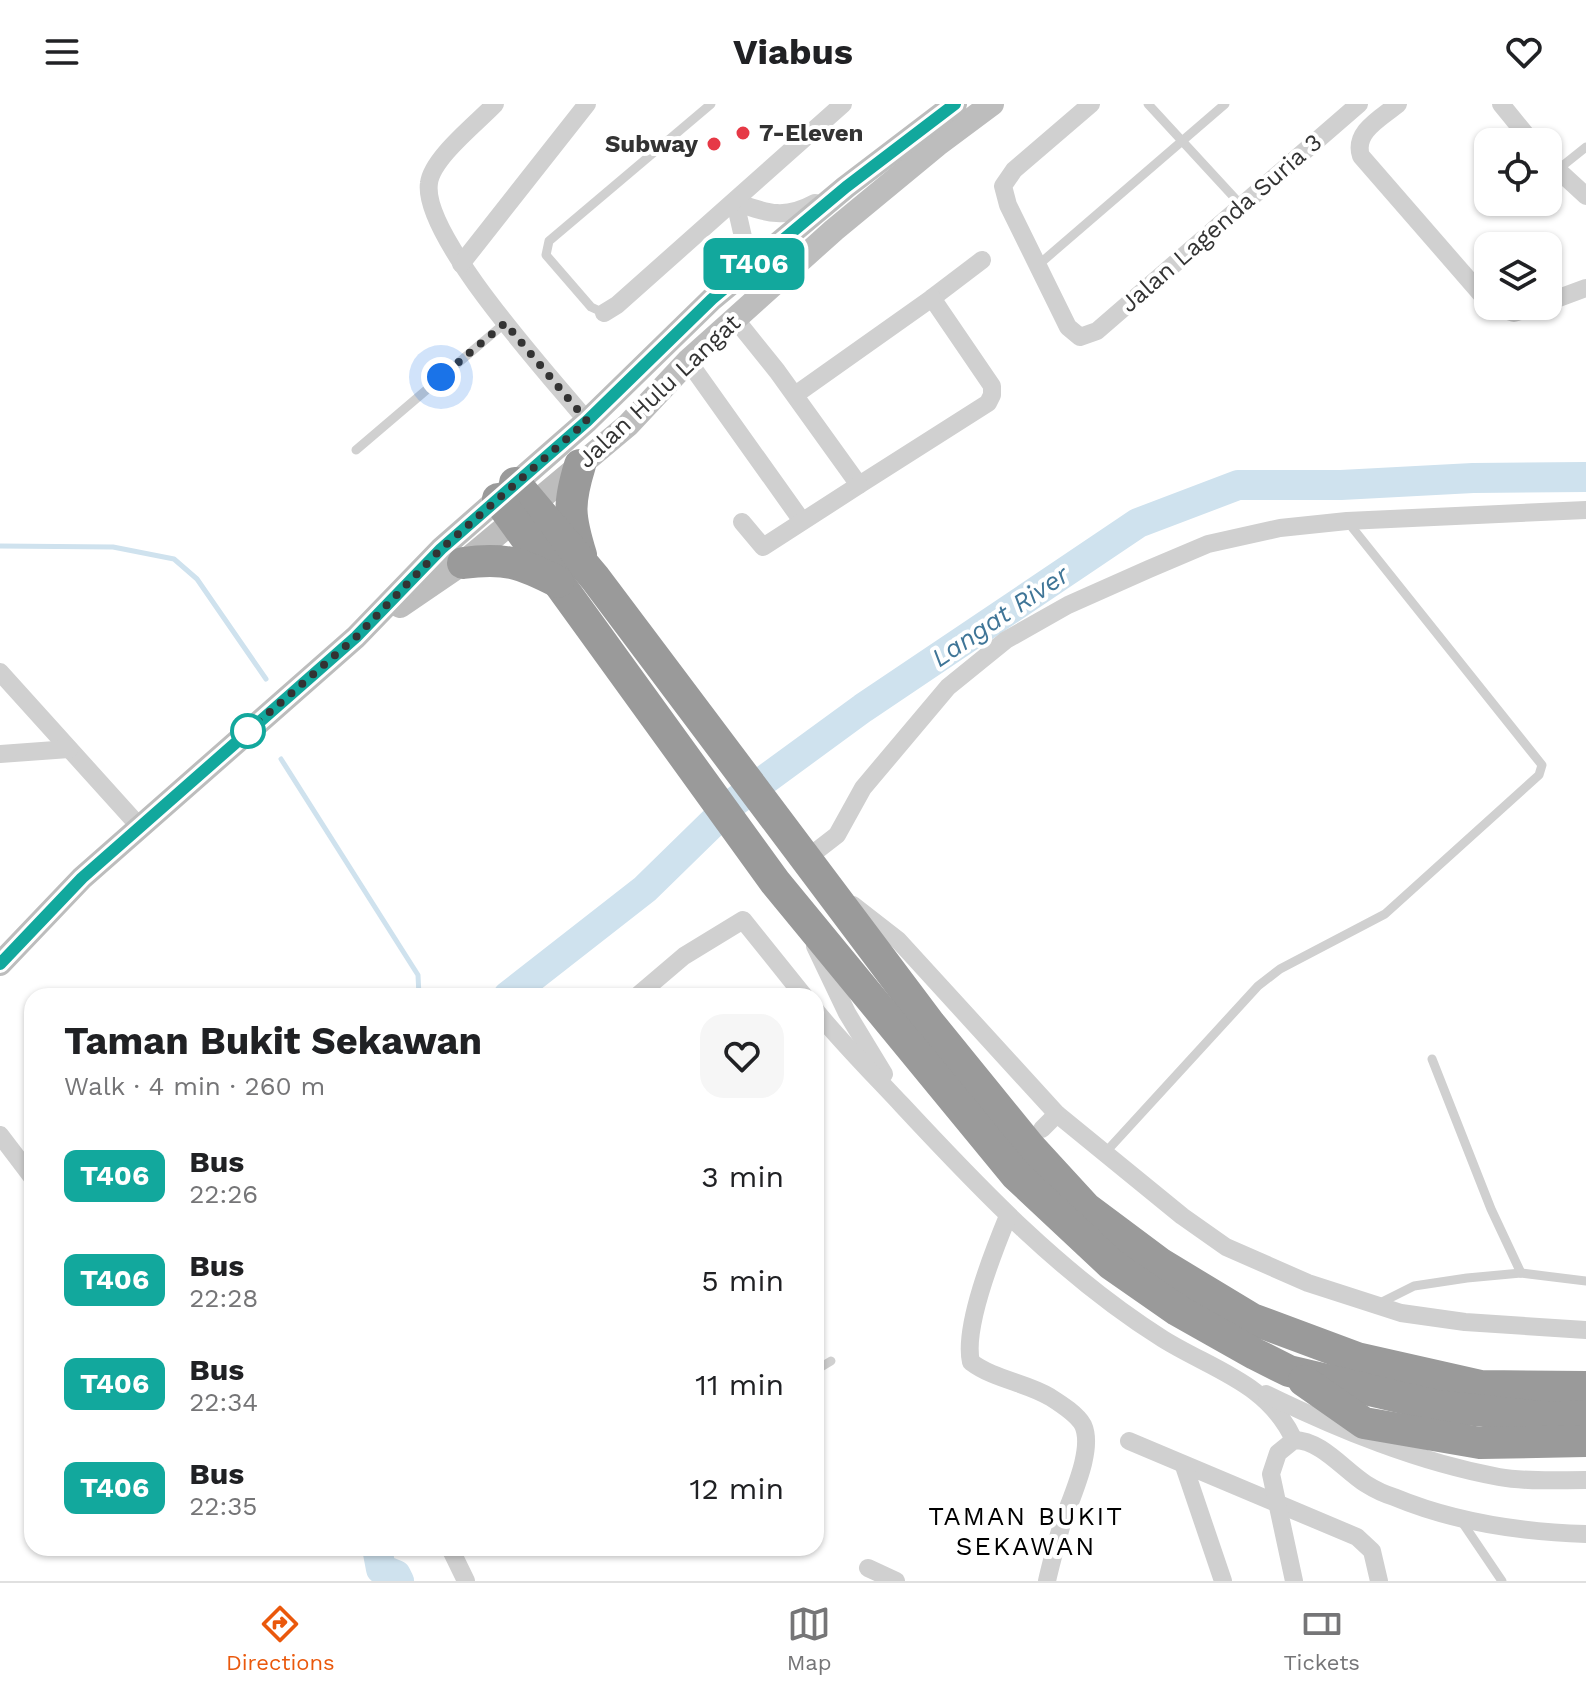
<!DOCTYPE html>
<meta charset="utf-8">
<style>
:root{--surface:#fff;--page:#f6f6f6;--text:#202124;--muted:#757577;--line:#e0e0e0;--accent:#ea580c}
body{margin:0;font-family:"Work Sans",sans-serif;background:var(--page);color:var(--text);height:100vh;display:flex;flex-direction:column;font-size:30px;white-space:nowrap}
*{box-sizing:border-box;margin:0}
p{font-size:26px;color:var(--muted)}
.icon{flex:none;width:44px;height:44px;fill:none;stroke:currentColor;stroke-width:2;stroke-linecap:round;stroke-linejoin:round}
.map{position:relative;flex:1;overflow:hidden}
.sheet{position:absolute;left:24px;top:884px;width:800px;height:568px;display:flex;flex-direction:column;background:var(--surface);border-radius:24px;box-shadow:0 2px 6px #0004}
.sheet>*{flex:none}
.badge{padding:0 16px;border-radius:12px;font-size:28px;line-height:52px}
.fabs{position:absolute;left:1474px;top:24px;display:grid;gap:16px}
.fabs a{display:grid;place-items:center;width:88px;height:88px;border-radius:16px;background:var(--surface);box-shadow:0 2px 6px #0004;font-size:40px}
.you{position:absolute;width:40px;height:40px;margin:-20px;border:6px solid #fff;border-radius:50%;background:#1a73e8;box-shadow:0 0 0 12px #1a73e833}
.map>.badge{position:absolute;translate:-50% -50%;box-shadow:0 0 0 4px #fff}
.round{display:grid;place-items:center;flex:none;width:84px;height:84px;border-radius:24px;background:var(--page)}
.headline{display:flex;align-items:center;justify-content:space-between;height:136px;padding:0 40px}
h1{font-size:38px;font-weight:700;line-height:60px}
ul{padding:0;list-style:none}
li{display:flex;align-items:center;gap:24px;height:104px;padding:0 40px}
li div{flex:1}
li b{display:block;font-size:30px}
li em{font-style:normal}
li .badge{min-width:88px;font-weight:700;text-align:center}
header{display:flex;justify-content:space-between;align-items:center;height:104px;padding:0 40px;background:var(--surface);font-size:36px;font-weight:700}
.menu{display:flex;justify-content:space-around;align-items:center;height:112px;border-top:2px solid var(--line);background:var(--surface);font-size:22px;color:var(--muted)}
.menu a{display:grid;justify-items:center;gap:4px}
.menu .active{color:var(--accent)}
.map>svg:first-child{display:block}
</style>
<header><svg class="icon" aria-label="menu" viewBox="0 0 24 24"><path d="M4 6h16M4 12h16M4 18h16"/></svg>Viabus<svg class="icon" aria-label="heart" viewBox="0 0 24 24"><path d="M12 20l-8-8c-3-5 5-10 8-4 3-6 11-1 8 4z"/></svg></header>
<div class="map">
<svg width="1586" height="1477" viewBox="0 0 1586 1477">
<rect width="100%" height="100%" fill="#fff"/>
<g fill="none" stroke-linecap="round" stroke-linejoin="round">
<g stroke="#cfe2ee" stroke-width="5">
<polyline points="0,442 113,443 174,455 197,475 266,575"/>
<polyline points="281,655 418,871 419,892"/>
</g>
<g stroke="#cfe2ee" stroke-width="30">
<polyline points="508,892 645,785 733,699 863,604 1138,419 1238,381 1341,381 1473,374 1586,373"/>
<polyline points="377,1444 381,1465 396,1471 399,1477"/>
</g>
<g stroke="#d0d0d0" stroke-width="9">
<polyline points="1148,0 1242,102"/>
<polyline points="1556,67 1586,43"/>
<polyline points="1037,162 1225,0"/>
<polyline points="604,209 591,203 546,151 549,137 711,0"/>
<polyline points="356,346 505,219"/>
<polyline points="1432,955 1491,1105 1521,1169"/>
<polyline points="1104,1050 1258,882 1280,865 1385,810 1539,671 1542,661 1347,417"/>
<polyline points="1380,1199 1414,1182 1467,1174 1521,1169 1586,1177"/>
<polyline points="816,1266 831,1257"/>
<polyline points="1460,1415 1502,1477"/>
</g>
<g stroke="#d0d0d0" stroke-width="18">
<path d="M495,0C477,19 432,54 429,79C421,132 552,274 587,317"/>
<polyline points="1091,0 1014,66 1003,82 1008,101 1068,223 1080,233 1097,227 1359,0"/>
<path d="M1398,0C1381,14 1353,28 1361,52L1488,198"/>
<polyline points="1501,0 1532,38"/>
<polyline points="1548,57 1586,92"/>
<path d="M735,98C767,109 784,116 815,99"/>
<polyline points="461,160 587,0"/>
<polyline points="728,174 741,157 743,133 735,98"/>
<polyline points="932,194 982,156"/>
<polyline points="1548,198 1586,184"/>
<polyline points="1493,202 1514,209 1537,202"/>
<polyline points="604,209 617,201 843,0"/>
<polyline points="736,216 777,267 859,381 988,299 992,291 992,282 932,194 795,291"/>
<polyline points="688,257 802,417"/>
<polyline points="742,418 763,443 859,381"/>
<polyline points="0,568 139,722"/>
<polyline points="0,650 69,645"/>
<polyline points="806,755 837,731 863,684 948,583 1006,536 1068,501 1149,465 1208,440 1280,424 1347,417 1586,406"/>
<polyline points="853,801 898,836 1057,1010 1182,1112 1226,1143 1308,1179 1401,1209 1465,1218 1586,1226"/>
<polyline points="815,842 847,909 884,970"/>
<polyline points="637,892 684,852 743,816 804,892"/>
<path d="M816,907C843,940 873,970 902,1001C982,1087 1063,1172 1163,1235C1213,1266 1268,1279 1294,1336"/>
<polyline points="1042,1025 1057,1010"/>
<polyline points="0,1031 32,1073"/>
<path d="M1008,1112C994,1146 963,1223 971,1258C995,1276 1025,1278 1050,1293C1061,1300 1077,1310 1083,1321C1095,1347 1069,1397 1061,1423C1056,1441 1051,1459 1047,1477"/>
<path d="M1266,1290C1340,1326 1418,1358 1499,1373C1526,1378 1558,1376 1586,1376"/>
<polyline points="1129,1337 1357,1433 1372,1447 1379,1477"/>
<polyline points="1184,1362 1223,1477"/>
<polyline points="450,1444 466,1477"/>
<polyline points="868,1464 896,1477"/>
<path d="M1294,1477L1271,1370L1278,1349L1294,1336C1321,1336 1344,1366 1366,1380C1374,1385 1384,1390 1394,1393C1454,1418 1521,1428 1586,1430"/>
</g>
<g stroke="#bdbdbd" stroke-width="24">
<polyline points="400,502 463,459 628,321 688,257 834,126 937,41 992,0"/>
<polyline points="0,860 82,774 356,533 441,445 587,317 712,195 846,83 955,0"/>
</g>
<g stroke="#9a9a9a" stroke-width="32">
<path d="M580,361C568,400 569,412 581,451"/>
<polyline points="515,379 595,474 930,920 1030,1043 1086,1104 1161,1160 1252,1215 1357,1254 1481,1282 1586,1283"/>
<polyline points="498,395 775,778 1016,1071 1111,1160 1177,1206 1255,1250 1289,1267 1437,1302 1551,1314 1586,1312"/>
<path d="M463,459C505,453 521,459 558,478"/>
<polyline points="1304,1277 1364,1319 1480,1339 1586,1337"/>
</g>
</g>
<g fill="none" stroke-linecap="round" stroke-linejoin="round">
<g stroke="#fff" stroke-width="18">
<polyline id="line" points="0,860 82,774 356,533 441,445 587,317 712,195 846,83 955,0"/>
</g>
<use href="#line" stroke="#12a89d" stroke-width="12"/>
<polyline stroke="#333" stroke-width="8" stroke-dasharray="0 14.4" points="248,627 356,533 441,445 587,317 505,219 441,273"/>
</g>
<g fill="#e63946" stroke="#fff" stroke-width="3">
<circle cx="743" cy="29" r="8"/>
<circle cx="714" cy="40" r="8"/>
</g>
<circle fill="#fff" stroke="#12a89d" stroke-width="4" cx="248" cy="627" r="16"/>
<g text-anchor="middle" stroke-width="8" stroke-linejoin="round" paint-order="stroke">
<g font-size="24" font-weight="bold" fill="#333" stroke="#fff" text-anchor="start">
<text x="759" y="37">7-Eleven</text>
<text x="698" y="48" text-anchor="end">Subway</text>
</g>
<g font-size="24" fill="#333" stroke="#fff">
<text transform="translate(1221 119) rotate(-41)" y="8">Jalan Lagenda Suria 3</text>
<text transform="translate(659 287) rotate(-43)" y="8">Jalan Hulu Langat</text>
</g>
<g font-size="26" font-style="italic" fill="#3f7597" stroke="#fff">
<text transform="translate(1000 512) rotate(-34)" y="9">Langat River</text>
</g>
<g font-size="26" letter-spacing="2" fill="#000" stroke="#fff">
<text x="1026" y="1421">TAMAN BUKIT<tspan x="1026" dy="30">SEKAWAN</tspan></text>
</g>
</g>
</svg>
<div class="fabs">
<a><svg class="icon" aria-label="locate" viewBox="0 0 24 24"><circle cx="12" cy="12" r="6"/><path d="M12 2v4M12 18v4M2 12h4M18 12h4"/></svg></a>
<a><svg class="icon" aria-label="layers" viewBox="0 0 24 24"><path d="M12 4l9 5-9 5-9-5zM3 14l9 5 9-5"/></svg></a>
</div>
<div class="you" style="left:441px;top:273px"></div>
<b class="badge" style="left:754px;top:160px;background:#12a89d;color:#fff">T406</b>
<section class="sheet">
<div class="headline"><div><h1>Taman Bukit Sekawan</h1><p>Walk · 4 min · 260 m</p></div><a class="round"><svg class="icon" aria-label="heart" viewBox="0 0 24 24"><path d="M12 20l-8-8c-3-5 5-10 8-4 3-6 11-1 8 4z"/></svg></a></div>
<ul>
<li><span class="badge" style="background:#12a89d;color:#fff">T406</span><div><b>Bus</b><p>22:26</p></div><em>3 min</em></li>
<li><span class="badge" style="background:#12a89d;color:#fff">T406</span><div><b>Bus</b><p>22:28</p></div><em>5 min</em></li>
<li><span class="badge" style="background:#12a89d;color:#fff">T406</span><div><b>Bus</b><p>22:34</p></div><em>11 min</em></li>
<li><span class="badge" style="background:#12a89d;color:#fff">T406</span><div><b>Bus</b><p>22:35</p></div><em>12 min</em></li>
</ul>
</section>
</div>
<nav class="menu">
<a class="active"><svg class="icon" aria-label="directions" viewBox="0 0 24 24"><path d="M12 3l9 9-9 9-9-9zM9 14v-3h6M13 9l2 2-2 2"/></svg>Directions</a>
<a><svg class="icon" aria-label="map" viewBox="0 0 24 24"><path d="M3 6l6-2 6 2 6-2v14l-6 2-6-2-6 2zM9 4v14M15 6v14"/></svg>Map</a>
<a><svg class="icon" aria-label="tickets" viewBox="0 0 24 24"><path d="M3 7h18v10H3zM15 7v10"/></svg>Tickets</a>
</nav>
